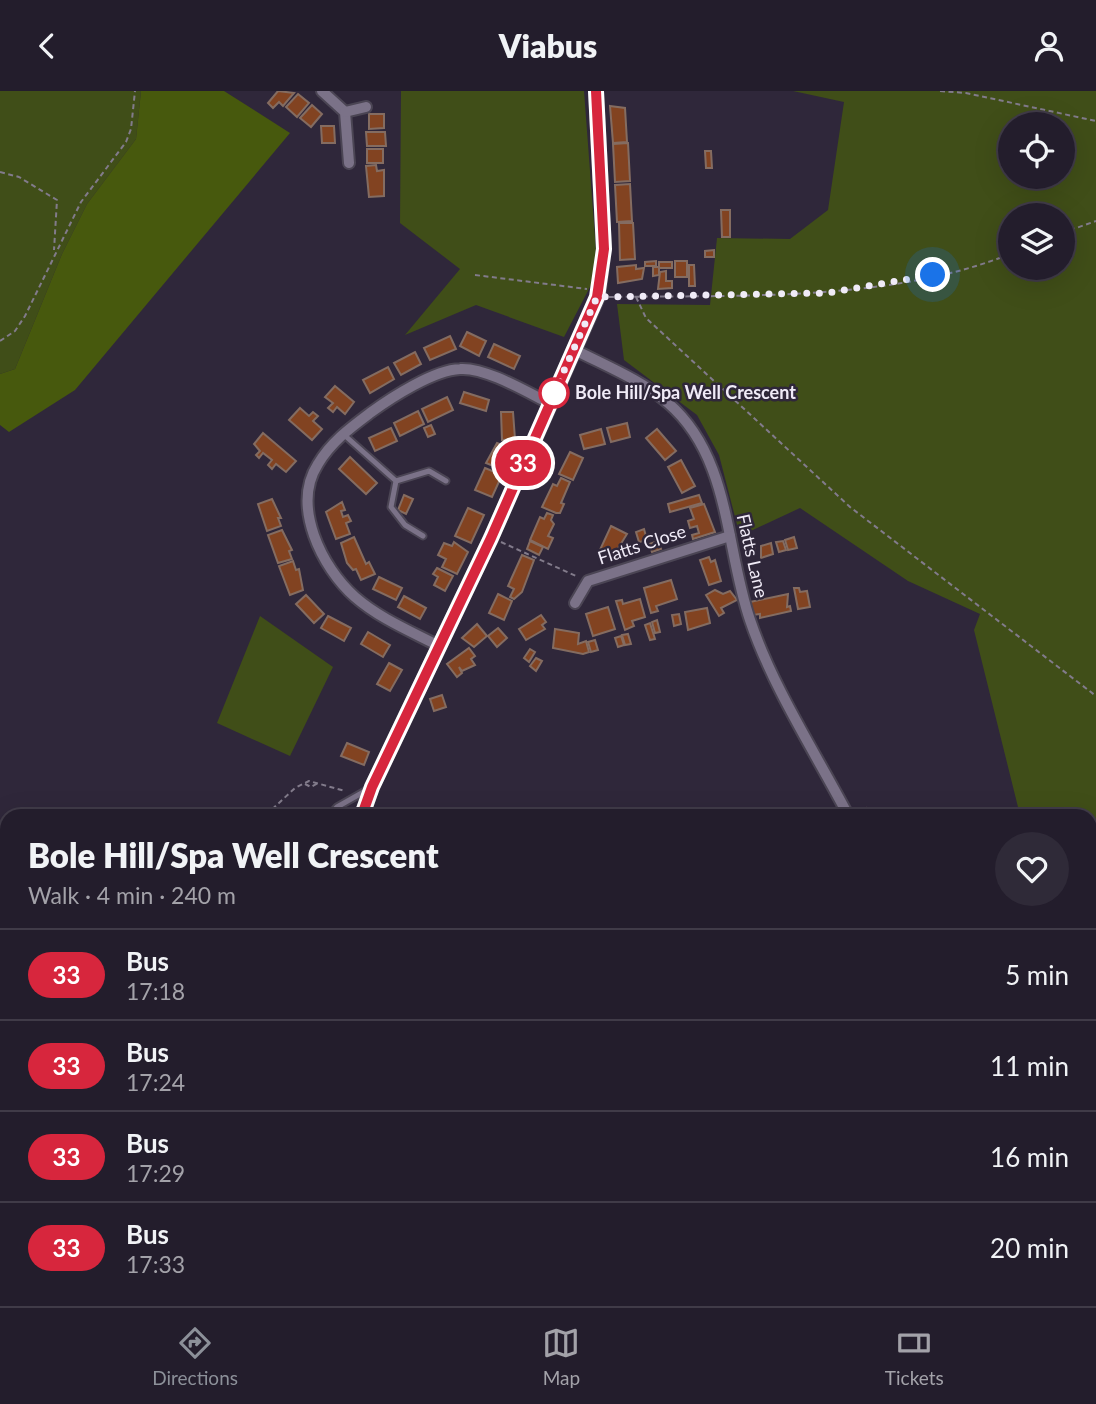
<!DOCTYPE html>
<meta charset="utf-8">
<style>
:root{--surface:#231d2c;--page:#2f2a38;--text:#f1f3f6;--muted:#a3a2a9;--line:#403b48;--accent:#8c9099}
body{margin:0;font-family:Lato,sans-serif;background:var(--page);color:var(--text);height:100vh;display:flex;flex-direction:column;font-size:26px;white-space:nowrap}
*{box-sizing:border-box;margin:0}
p{font-size:23px;color:var(--muted)}
.icon{flex:none;width:38px;height:38px;fill:none;stroke:currentColor;stroke-width:2;stroke-linecap:round;stroke-linejoin:round}
.map{position:relative;flex:1;overflow:hidden}
.side{position:absolute;left:0px;top:718px;width:1097px;height:499px;display:flex;flex-direction:column;background:var(--surface);border-radius:21px 21px 0 0;box-shadow:0 7px 28px #0002,0 0 0 2px var(--line)}
.side>*{flex:none}
.badge{padding:0 14px;border-radius:23px;font-size:24px;line-height:46px}
.buttons{position:absolute;left:998px;top:21px;display:grid;gap:14px}
.buttons a{display:grid;place-items:center;width:77px;height:77px;border-radius:50%;background:var(--surface);box-shadow:0 7px 28px #0002,0 0 0 2px var(--line);font-size:35px}
.you{position:absolute;width:35px;height:35px;margin:-18px;border:5px solid #fff;border-radius:50%;background:#1a73e8;box-shadow:0 0 0 10px #1a73e833}
.map>.badge{position:absolute;translate:-50% -50%;box-shadow:0 0 0 4px #fff}
.round{display:grid;place-items:center;flex:none;width:74px;height:74px;border-radius:37px;background:var(--page)}
.overview{display:flex;align-items:center;justify-content:space-between;height:119px;padding:0 28px}
h1{font-size:33px;font-weight:800;line-height:52px}
ul{padding:0;list-style:none}
li{display:flex;align-items:center;gap:21px;height:91px;padding:0 28px;border-top:2px solid var(--line)}
li div{flex:1}
li b{display:block;font-size:26px}
li em{font-style:normal}
li .badge{min-width:77px;font-weight:700;text-align:center}
header{display:flex;justify-content:space-between;align-items:center;height:91px;padding:0 28px;background:var(--surface);font-size:32px;font-weight:800}
.menu{display:flex;justify-content:space-around;align-items:center;height:98px;border-top:2px solid var(--line);background:var(--surface);font-size:19px;color:var(--muted)}
.menu a{display:grid;justify-items:center;gap:4px}
.menu .on{color:var(--accent)}
.map>svg:first-child{display:block}
</style>
<header><svg class="icon" aria-label="back" viewBox="0 0 24 24"><path d="M15 5l-7 7 7 7"/></svg>Viabus<svg class="icon" aria-label="person" viewBox="0 0 24 24"><circle cx="12" cy="8" r="4"/><path d="M4 21q1-7 8-7t8 7"/></svg></header>
<div class="map">
<svg width="1096" height="1215" viewBox="0 0 1096 1215">
<rect width="100%" height="100%" fill="#2f273a"/>
<g fill="#404e18" fill-rule="evenodd">
<polygon points="0,0 141,0 136,48 87,113 62,163 15,278 0,283"/>
<polygon points="401,0 584,0 596,160 591,194 564,246 476,214 405,244 460,178 400,132"/>
<path d="M793,0H1096V1032L1090,1038V724H1020L974,539L980,523L908,490L800,417L740,445L719,364L697,324L624,269L617,213L710,214L717,147L790,148L828,119L844,11ZM1010,33H1062V86H1010ZM1010,124H1062V177H1010Z"/>
<polygon points="260,525 333,576 290,665 217,632"/>
</g>
<g fill="#47590d">
<polygon points="141,0 224,0 290,42 75,299 9,341 0,334 0,283 15,278 62,163 87,113 136,48"/>
<polygon points="412,1209 564,1209 568,1215 416,1215"/>
</g>
<g fill="none" stroke-linecap="round" stroke-linejoin="round">
<g stroke="#084c69" stroke-width="21">
<polyline points="1090,1149 1096,1148"/>
<polyline points="1047,1209 1048,1215"/>
</g>
</g>
<g fill="#824321" stroke="#846c61" stroke-width="2">
<polygon points="278,0 294,2 283,15 279,11 273,17 268,12"/>
<polygon points="298,3 309,12 297,26 286,16"/>
<polygon points="312,14 322,23 311,36 300,27"/>
<polygon points="610,15 625,17 627,51 613,52"/>
<polygon points="369,23 384,23 384,37 369,38"/>
<polygon points="321,35 334,35 335,52 322,52"/>
<polygon points="366,41 385,41 386,55 367,55"/>
<polygon points="628,52 630,90 615,91 613,53"/>
<rect x="367" y="58" width="16" height="14"/>
<polygon points="705,60 711,60 712,77 706,77"/>
<polygon points="376,74 377,80 384,79 384,105 369,106 366,75"/>
<polygon points="630,93 632,130 617,131 615,94"/>
<polygon points="721,119 730,119 730,146 722,146"/>
<polygon points="619,132 633,132 635,168 620,169"/>
<polygon points="714,159 714,166 705,166 705,160"/>
<polygon points="656,170 656,175 645,175 645,171"/>
<rect x="675" y="170" width="12" height="16"/>
<polygon points="659,171 672,171 672,177 659,177 659,184 653,185 653,176 659,176"/>
<polygon points="636,174 636,178 644,177 642,188 618,192 617,176"/>
<polygon points="689,174 694,174 695,195 689,195"/>
<polygon points="666,180 666,190 672,190 672,197 658,198 660,181"/>
<polygon points="467,241 486,250 479,265 460,255"/>
<polygon points="450,245 456,258 430,269 424,257"/>
<polygon points="494,253 520,265 514,278 488,266"/>
<polygon points="415,261 421,273 401,284 394,272"/>
<polygon points="388,276 394,288 370,302 363,289"/>
<polygon points="335,295 354,311 345,323 337,316 333,321 328,317 333,312 325,306"/>
<polygon points="464,301 489,309 486,320 460,312"/>
<polygon points="447,306 453,319 428,331 422,318"/>
<polygon points="300,317 309,325 313,321 318,325 313,330 322,338 312,349 289,329"/>
<polygon points="418,320 424,333 400,345 394,332"/>
<polygon points="501,321 513,321 515,348 502,349"/>
<polygon points="627,332 630,346 611,351 607,337"/>
<polygon points="431,334 435,343 428,346 424,337"/>
<polygon points="391,337 397,350 375,360 369,347"/>
<polygon points="601,338 605,353 584,358 580,344"/>
<polygon points="657,338 676,360 665,369 646,347"/>
<polygon points="263,342 296,370 286,381 276,373 272,378 268,374 272,369 263,362 259,367 256,364 260,360 254,353"/>
<polygon points="497,352 512,358 506,375 500,372 498,377 486,372"/>
<polygon points="570,361 583,367 573,389 559,383"/>
<polygon points="350,366 377,392 366,403 339,378"/>
<polygon points="681,369 695,395 682,402 668,376"/>
<polygon points="485,377 502,384 492,406 475,399"/>
<polygon points="561,387 570,391 561,412 564,413 560,422 556,422 542,416 553,393 557,395"/>
<polygon points="404,404 413,408 406,423 398,419"/>
<polygon points="699,404 702,412 670,421 668,413"/>
<polygon points="272,408 281,427 278,427 281,435 267,440 258,413"/>
<polygon points="342,411 345,419 341,420 343,426 348,424 351,430 346,432 350,443 336,448 326,421"/>
<polygon points="704,413 715,441 693,448 692,444 699,442 697,435 690,437 688,430 694,428 690,417"/>
<polygon points="468,417 484,424 471,452 455,445"/>
<polygon points="547,422 553,424 551,429 554,433 548,445 553,447 548,458 530,449 540,426 544,428"/>
<polygon points="611,435 627,443 612,467 599,461"/>
<polygon points="644,438 647,449 639,451 636,441"/>
<polygon points="282,439 292,459 289,460 292,468 278,472 268,444"/>
<polygon points="354,446 366,473 369,471 375,483 361,489 356,478 353,479 347,472 341,452"/>
<polygon points="794,446 797,457 788,459 785,449"/>
<polygon points="530,450 543,456 539,464 527,458"/>
<polygon points="658,450 661,458 652,461 649,453"/>
<polygon points="753,450 755,460 750,461 748,451"/>
<polygon points="783,450 786,459 779,461 776,451"/>
<polygon points="454,451 468,461 457,483 442,476 446,468 438,464 444,452 452,455"/>
<polygon points="771,452 773,463 761,467 761,455"/>
<polygon points="522,464 534,469 522,501 514,508 510,506 514,498 508,495"/>
<polygon points="709,466 711,471 715,469 721,490 709,494 700,469"/>
<polygon points="293,470 296,479 299,478 303,499 290,504 279,475"/>
<polygon points="437,477 453,485 445,500 434,494 438,486 433,483"/>
<polygon points="379,486 402,497 396,509 373,498"/>
<polygon points="671,489 677,508 656,515 658,520 651,522 644,497"/>
<polygon points="794,497 799,497 800,501 807,500 810,516 798,518"/>
<polygon points="715,499 723,503 730,500 737,509 721,517 724,522 719,525 706,504"/>
<polygon points="498,503 512,510 504,529 489,522"/>
<polygon points="788,503 787,516 790,515 791,520 760,527 760,523 753,524 750,511"/>
<polygon points="306,504 324,523 314,532 296,513"/>
<polygon points="404,505 426,517 420,528 398,516"/>
<polygon points="640,508 645,526 632,530 634,535 625,539 616,510 622,509 623,513"/>
<polygon points="608,516 615,538 593,545 586,523"/>
<polygon points="707,517 710,532 688,539 685,521"/>
<polygon points="679,523 681,533 674,535 672,524"/>
<polygon points="541,524 546,531 542,534 545,538 526,549 519,538"/>
<polygon points="328,525 351,537 344,550 321,537"/>
<polygon points="657,529 660,541 655,542 652,531"/>
<polygon points="650,532 655,548 650,549 645,534"/>
<polygon points="477,533 487,545 474,556 462,547"/>
<polygon points="498,537 507,547 497,556 488,545"/>
<polygon points="555,538 579,542 578,553 586,550 589,561 583,563 553,557"/>
<polygon points="368,541 390,554 383,566 361,553"/>
<polygon points="628,543 631,553 625,554 622,544"/>
<polygon points="621,545 624,554 618,556 615,547"/>
<polygon points="595,549 598,559 591,561 588,551"/>
<polygon points="469,557 475,565 471,568 475,574 462,580 459,576 462,582 457,586 447,573"/>
<polygon points="530,558 535,561 529,571 524,567"/>
<polygon points="536,567 542,570 536,580 530,575"/>
<polygon points="389,572 402,579 390,600 377,593"/>
<polygon points="442,604 446,616 434,620 430,608"/>
<polygon points="347,652 369,661 364,674 341,665"/>
<polygon points="866,717 870,724 862,724 859,720"/>
</g>
<g fill="none" stroke-linecap="round" stroke-linejoin="round">
<g stroke="#4b4554" stroke-width="9">
<g id="service">
<polyline points="342,342 396,390 391,416 405,434 423,445"/>
<polyline points="396,390 429,380 446,390"/>
<polyline points="330,724 337,716 367,699"/>
</g>
</g>
<g stroke="#4b4554" stroke-width="14">
<g id="minor">
<polyline points="322,0 345,21 349,72"/>
<polyline points="345,21 366,16"/>
<path d="M575,259C606,275 641,289 668,312C731,366 725,457 750,529C773,597 815,661 848,724"/>
<polyline points="575,512 588,490 730,445"/>
<path d="M437,554C410,540 379,527 355,506C322,477 291,415 318,373C331,351 350,337 370,322C392,306 434,279 460,278C485,276 527,301 549,312"/>
</g>
</g>
<g stroke="#4b4554" stroke-width="16">
<g id="tertiary">
<polyline points="362,724 372,696 491,447 598,206 604,158 596,0"/>
<polyline points="575,1209 579,1215"/>
</g>
</g>
<g stroke="#827b8b" stroke-width="2" stroke-dasharray="5 3.5" stroke-linecap="butt">
<polyline points="940,0 966,2 1096,30"/>
<polyline points="0,81 19,86 57,109 54,159"/>
<polyline points="1062,142 1096,130"/>
<polyline points="475,184 587,198"/>
<path d="M609,206C736,204 891,211 1010,163"/>
<polyline points="636,206 646,227 850,416 1096,605"/>
<polyline points="0,250 15,240 25,225 81,111 126,51 131,38 135,0"/>
<polyline points="501,451 576,485"/>
<polyline points="305,693 311,696 318,692"/>
<polyline points="266,724 295,697 309,690 345,700"/>
<polyline points="1090,732 1096,728"/>
<polyline points="0,1009 7,998"/>
<polyline points="1090,1070 1096,1062"/>
<polyline points="540,1209 541,1215"/>
<polyline points="937,1209 938,1215"/>
<polyline points="689,1215 694,1209"/>
</g>
<use href="#service" stroke="#7b7288" stroke-width="5"/>
<use href="#minor" stroke="#7b7288" stroke-width="10"/>
<use href="#tertiary" stroke="#7b7288" stroke-width="12"/>
</g>
<g fill="none" stroke-linecap="round" stroke-linejoin="round">
<g stroke="#fff" stroke-width="16">
<polyline id="line" points="362,724 372,696 491,447 597,206 604,158 596,0"/>
</g>
<use href="#line" stroke="#d7263d" stroke-width="10"/>
<polyline stroke="#f0ebf7" stroke-width="7" stroke-dasharray="0 12.6" points="554,302 597,206 827,202 933,184"/>
</g>
<circle fill="#fff" stroke="#d7263d" stroke-width="3.5" cx="554" cy="302" r="14"/>
<g text-anchor="middle" stroke-width="5" stroke-linejoin="round" paint-order="stroke">
<g font-size="18" font-weight="bold" fill="#f0ebf7" stroke="#2f273a" text-anchor="start">
<text x="575" y="308">Bole Hill/Spa Well Crescent</text>
</g>
<g font-size="18" fill="#f0ebf7" stroke="#2f273a">
<text transform="translate(642 454) rotate(-18)" y="6">Flatts Close</text>
<text transform="translate(752 465) rotate(77)" y="6">Flatts Lane</text>
</g>
</g>
</svg>
<div class="buttons">
<a><svg class="icon" aria-label="locate" viewBox="0 0 24 24"><circle cx="12" cy="12" r="6"/><path d="M12 2v4M12 18v4M2 12h4M18 12h4"/></svg></a>
<a><svg class="icon" aria-label="layers" viewBox="0 0 24 24"><path d="M12 4l9 5-9 5-9-5zM3 14l9 5 9-5"/></svg></a>
</div>
<div class="you" style="left:933px;top:184px"></div>
<b class="badge" style="left:523px;top:372px;background:#d7263d;color:#fff">33</b>
<section class="side">
<div class="overview"><div><h1>Bole Hill/Spa Well Crescent</h1><p>Walk · 4 min · 240 m</p></div><a class="round"><svg class="icon" aria-label="heart" viewBox="0 0 24 24"><path d="M12 20l-8-8c-3-5 5-10 8-4 3-6 11-1 8 4z"/></svg></a></div>
<ul>
<li><span class="badge" style="background:#d7263d;color:#fff">33</span><div><b>Bus</b><p>17:18</p></div><em>5 min</em></li>
<li><span class="badge" style="background:#d7263d;color:#fff">33</span><div><b>Bus</b><p>17:24</p></div><em>11 min</em></li>
<li><span class="badge" style="background:#d7263d;color:#fff">33</span><div><b>Bus</b><p>17:29</p></div><em>16 min</em></li>
<li><span class="badge" style="background:#d7263d;color:#fff">33</span><div><b>Bus</b><p>17:33</p></div><em>20 min</em></li>
</ul>
</section>
</div>
<nav class="menu">
<a class="on"><svg class="icon" aria-label="directions" viewBox="0 0 24 24"><path d="M12 3l9 9-9 9-9-9zM9 14v-3h6M13 9l2 2-2 2"/></svg>Directions</a>
<a><svg class="icon" aria-label="map" viewBox="0 0 24 24"><path d="M3 6l6-2 6 2 6-2v14l-6 2-6-2-6 2zM9 4v14M15 6v14"/></svg>Map</a>
<a><svg class="icon" aria-label="tickets" viewBox="0 0 24 24"><path d="M3 7h18v10H3zM15 7v10"/></svg>Tickets</a>
</nav>
